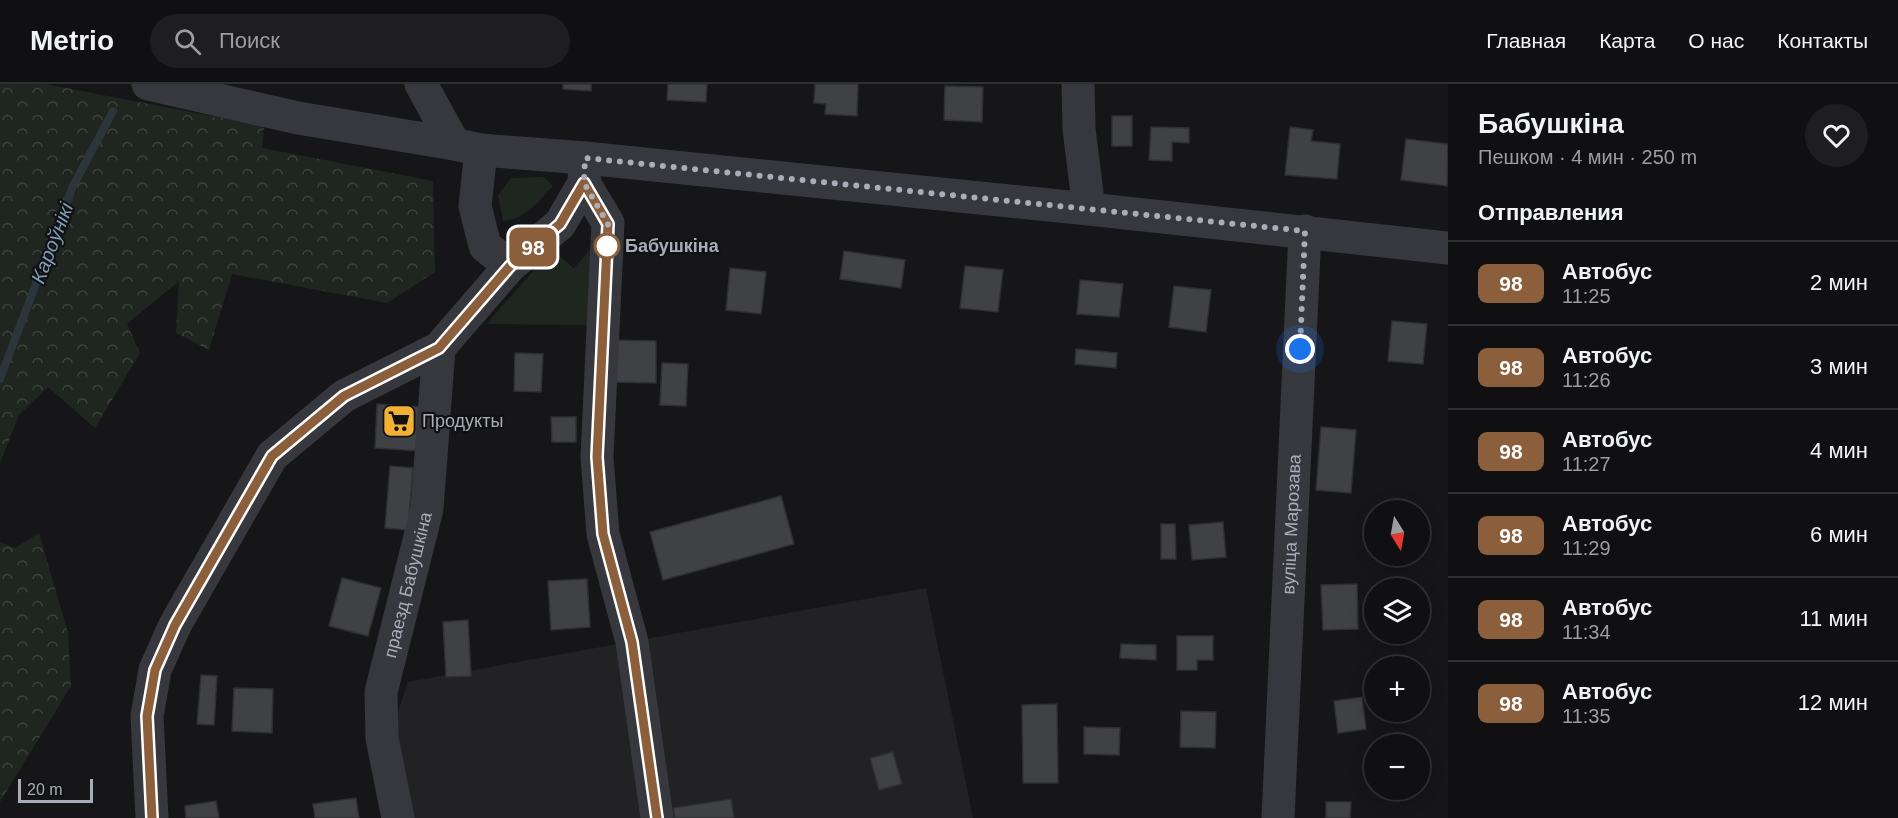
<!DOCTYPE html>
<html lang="ru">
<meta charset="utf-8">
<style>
:root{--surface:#101012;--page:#1e1e20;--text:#f1f3f6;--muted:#9c9d9f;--line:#303032}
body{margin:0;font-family:Arial,sans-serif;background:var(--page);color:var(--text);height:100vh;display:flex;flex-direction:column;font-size:22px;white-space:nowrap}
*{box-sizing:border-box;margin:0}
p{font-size:20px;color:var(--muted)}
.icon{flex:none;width:33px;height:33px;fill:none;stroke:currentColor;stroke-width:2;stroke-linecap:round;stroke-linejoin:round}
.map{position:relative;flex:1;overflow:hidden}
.side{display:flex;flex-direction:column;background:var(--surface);width:450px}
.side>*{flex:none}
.badge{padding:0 12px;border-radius:9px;font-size:21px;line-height:39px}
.needle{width:39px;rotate:169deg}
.fabs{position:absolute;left:1364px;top:416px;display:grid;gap:12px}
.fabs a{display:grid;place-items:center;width:66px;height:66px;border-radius:50%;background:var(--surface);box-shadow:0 3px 15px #0003,0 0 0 2px var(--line);font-size:30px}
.scale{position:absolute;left:18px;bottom:15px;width:75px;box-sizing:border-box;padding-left:6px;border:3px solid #a8adb8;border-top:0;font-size:16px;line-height:21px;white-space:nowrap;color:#a8adb8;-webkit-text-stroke:4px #111113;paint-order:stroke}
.you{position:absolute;width:30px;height:30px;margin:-15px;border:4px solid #fff;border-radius:50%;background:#1a73e8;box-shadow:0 0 0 9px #1a73e833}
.map>.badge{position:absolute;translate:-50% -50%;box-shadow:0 0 0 3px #fff}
h2{padding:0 30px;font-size:22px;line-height:54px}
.round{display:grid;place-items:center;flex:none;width:63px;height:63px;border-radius:32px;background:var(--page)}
.head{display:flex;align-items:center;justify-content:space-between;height:102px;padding:0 30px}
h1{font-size:28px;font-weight:600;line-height:45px}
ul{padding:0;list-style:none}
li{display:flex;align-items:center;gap:18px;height:84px;padding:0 30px;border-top:2px solid var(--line)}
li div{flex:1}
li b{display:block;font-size:22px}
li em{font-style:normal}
li .badge{min-width:66px;font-weight:700;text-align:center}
header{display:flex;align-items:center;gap:36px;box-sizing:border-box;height:84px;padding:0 30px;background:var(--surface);border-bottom:2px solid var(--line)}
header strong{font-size:28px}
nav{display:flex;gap:33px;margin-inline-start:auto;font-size:21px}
.search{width:420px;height:54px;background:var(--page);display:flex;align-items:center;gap:15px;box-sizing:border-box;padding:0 21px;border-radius:33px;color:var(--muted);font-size:22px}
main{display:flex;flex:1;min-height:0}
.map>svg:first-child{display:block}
</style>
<header>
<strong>Metrio</strong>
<div class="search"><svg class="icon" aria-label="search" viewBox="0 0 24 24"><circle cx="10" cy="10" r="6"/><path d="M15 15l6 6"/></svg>Поиск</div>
<nav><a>Главная</a><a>Карта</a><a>О нас</a><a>Контакты</a></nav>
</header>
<main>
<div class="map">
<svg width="1448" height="734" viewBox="0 0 1448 734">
<defs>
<pattern id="forest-crowns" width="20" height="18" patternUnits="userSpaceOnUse" patternTransform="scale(1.5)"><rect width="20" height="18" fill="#1e261f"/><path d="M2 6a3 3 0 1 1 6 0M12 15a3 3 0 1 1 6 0" fill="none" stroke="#3c433d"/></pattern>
</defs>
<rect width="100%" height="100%" fill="#161618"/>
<polygon fill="#222225" points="926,504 973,734 411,734 395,636 408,598"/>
<g fill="#1e261f">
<path d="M544,93L553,102C538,118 526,135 503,137L498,111L511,94Z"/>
<polygon points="598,156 594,241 486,240 552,166 574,184"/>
</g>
<g fill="url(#forest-crowns)">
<polygon points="0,0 45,0 264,42 262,64 433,97 435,188 387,219 232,190 209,266 176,249 179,197 127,240 140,269 95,344 48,303 19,331 0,379"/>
<polygon points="39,449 68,549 71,602 0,718 0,458 15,464"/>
</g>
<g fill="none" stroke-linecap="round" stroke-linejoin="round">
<polyline stroke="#2c353c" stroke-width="8" points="0,295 73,102 113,27"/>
</g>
<g fill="#404145" stroke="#303034" stroke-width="1.5">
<polygon points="563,0 591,0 591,7 563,5"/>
<polygon points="668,0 707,0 706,18 667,16"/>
<polygon points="815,0 858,0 857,32 825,30 826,20 814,19"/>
<polygon points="945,2 983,3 982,38 944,36"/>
<rect x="1112" y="32" width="20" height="30"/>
<polygon points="1151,43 1189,44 1189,59 1172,58 1172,77 1149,76"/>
<polygon points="1290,43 1313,46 1311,57 1340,60 1337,95 1285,91"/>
<polygon points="1406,55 1448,60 1447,102 1401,96"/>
<polygon points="844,167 905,176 901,204 840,195"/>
<polygon points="965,182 1003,186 998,228 960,224"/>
<polygon points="730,184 766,188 761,230 726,226"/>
<polygon points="1080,196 1123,200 1119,233 1077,230"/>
<polygon points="1174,202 1211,206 1206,248 1169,243"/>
<polygon points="1392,237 1427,240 1423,280 1388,277"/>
<polygon points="614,256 656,257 656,299 614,298"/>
<polygon points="1076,265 1117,269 1116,284 1075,280"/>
<polygon points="515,269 543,270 541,308 514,307"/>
<polygon points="662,279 688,280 686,322 660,321"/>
<polygon points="377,320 423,323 420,367 375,364"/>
<polygon points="551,333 576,333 576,358 552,358"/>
<polygon points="1321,343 1356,346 1351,409 1316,406"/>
<polygon points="390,382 413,384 408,446 385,444"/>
<polygon points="781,412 794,460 663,496 650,448"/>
<polygon points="1223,438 1226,473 1192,476 1189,441"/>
<polygon points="1161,440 1175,440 1176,475 1161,475"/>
<polygon points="342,494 381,504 368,552 329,542"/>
<polygon points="587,495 590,543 551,546 548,497"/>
<polygon points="1357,500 1358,545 1323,546 1321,501"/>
<polygon points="468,536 471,592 446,593 443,538"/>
<polygon points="1177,552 1213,552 1213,576 1197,576 1197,586 1177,586"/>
<polygon points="1121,560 1156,561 1156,576 1120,574"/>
<polygon points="201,591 217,592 214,641 197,640"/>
<polygon points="234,604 273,605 272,649 232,647"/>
<polygon points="1362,613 1366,645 1338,649 1334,617"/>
<polygon points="1057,620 1058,699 1023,699 1022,621"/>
<polygon points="1181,627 1216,628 1215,664 1180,663"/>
<polygon points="1084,643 1120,644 1119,671 1084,670"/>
<polygon points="893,668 902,700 879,706 870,674"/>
<polygon points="356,714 359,734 315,734 313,720"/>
<polygon points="731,715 734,734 675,734 673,724"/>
<polygon points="216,717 219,734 186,734 185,722"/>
<polygon points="1326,718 1351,718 1350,734 1326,734"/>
</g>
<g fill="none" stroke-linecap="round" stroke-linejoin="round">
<g stroke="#37383d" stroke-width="33">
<polyline points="148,0 298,34 454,60 481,66 585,74 1089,125 1448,164"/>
<polyline points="421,0 454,60"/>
<polyline points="1078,0 1079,45 1089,125"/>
<polyline points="481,66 475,122 485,162 510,182"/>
<polyline points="584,99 608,139 597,373 603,450 632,558 657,734"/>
<polyline points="152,734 147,632 155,586 175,541 272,372 344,312 439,264 510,182 560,140 584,99 585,74"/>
<path id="s1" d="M398,734L382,654L381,608L427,425L439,264"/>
<path id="s2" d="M1278,734L1305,147"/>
</g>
</g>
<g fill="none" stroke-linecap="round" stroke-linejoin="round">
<g stroke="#fff" stroke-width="14">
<polyline id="line" points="152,734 147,632 155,586 175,541 272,372 344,312 439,264 510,182 560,140 584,99 608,140 597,373 603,450 632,558 657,734"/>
</g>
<use href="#line" stroke="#8b5e3c" stroke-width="9"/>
<polyline stroke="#a8adb8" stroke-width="6" stroke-dasharray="0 10.8" points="607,162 608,140 584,99 585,74 1305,147 1300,265"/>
</g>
<defs>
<g id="supermarket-square" transform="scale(1.725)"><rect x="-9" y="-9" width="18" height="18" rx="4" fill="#f2b134" stroke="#111113"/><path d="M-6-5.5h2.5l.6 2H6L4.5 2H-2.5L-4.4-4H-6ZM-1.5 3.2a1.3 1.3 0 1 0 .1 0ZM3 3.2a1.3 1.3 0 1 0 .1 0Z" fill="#111"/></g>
</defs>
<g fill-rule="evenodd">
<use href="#supermarket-square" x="399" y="337"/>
</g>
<circle fill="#fff" stroke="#8b5e3c" stroke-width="3" cx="607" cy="162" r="12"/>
<g text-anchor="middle" stroke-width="4.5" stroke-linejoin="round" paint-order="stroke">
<g font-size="18" font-weight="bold" fill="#a8adb8" stroke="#111113" text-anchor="start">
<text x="625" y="168">Бабушкіна</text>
</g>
<g font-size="18" fill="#a8adb8" stroke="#111113" text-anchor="start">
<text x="422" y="343">Продукты</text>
</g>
<g font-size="18" fill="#a8adb8" stroke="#111113">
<text dy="6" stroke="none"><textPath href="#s2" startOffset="294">вуліца Марозава</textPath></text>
<text dy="6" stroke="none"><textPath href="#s1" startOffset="238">праезд Бабушкіна</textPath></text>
</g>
<g font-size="20" font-style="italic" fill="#7f9bb3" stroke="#111113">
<text transform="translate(52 159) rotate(-69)" y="7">Кароўнікі</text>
</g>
</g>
</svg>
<div class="fabs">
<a><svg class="needle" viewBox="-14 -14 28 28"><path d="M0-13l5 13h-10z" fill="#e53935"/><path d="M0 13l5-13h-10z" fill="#9c9d9f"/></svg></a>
<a><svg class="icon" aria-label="layers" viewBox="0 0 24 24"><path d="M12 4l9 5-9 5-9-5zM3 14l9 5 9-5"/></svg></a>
<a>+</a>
<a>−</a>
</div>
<div class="scale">20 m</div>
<div class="you" style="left:1300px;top:265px"></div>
<b class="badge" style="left:533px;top:163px;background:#8b5e3c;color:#fff">98</b>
</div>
<section class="side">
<div class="head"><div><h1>Бабушкіна</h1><p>Пешком · 4 мин · 250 m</p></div><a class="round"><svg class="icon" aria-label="heart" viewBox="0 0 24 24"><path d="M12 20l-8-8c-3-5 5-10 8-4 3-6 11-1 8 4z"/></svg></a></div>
<h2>Отправления</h2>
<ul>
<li><span class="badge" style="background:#8b5e3c;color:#fff">98</span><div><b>Автобус</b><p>11:25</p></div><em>2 мин</em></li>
<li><span class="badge" style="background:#8b5e3c;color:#fff">98</span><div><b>Автобус</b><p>11:26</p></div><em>3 мин</em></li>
<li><span class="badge" style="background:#8b5e3c;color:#fff">98</span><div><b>Автобус</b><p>11:27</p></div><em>4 мин</em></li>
<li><span class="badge" style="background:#8b5e3c;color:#fff">98</span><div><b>Автобус</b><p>11:29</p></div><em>6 мин</em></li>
<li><span class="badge" style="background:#8b5e3c;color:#fff">98</span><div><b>Автобус</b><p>11:34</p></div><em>11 мин</em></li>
<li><span class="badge" style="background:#8b5e3c;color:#fff">98</span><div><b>Автобус</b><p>11:35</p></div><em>12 мин</em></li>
</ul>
</section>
</main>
